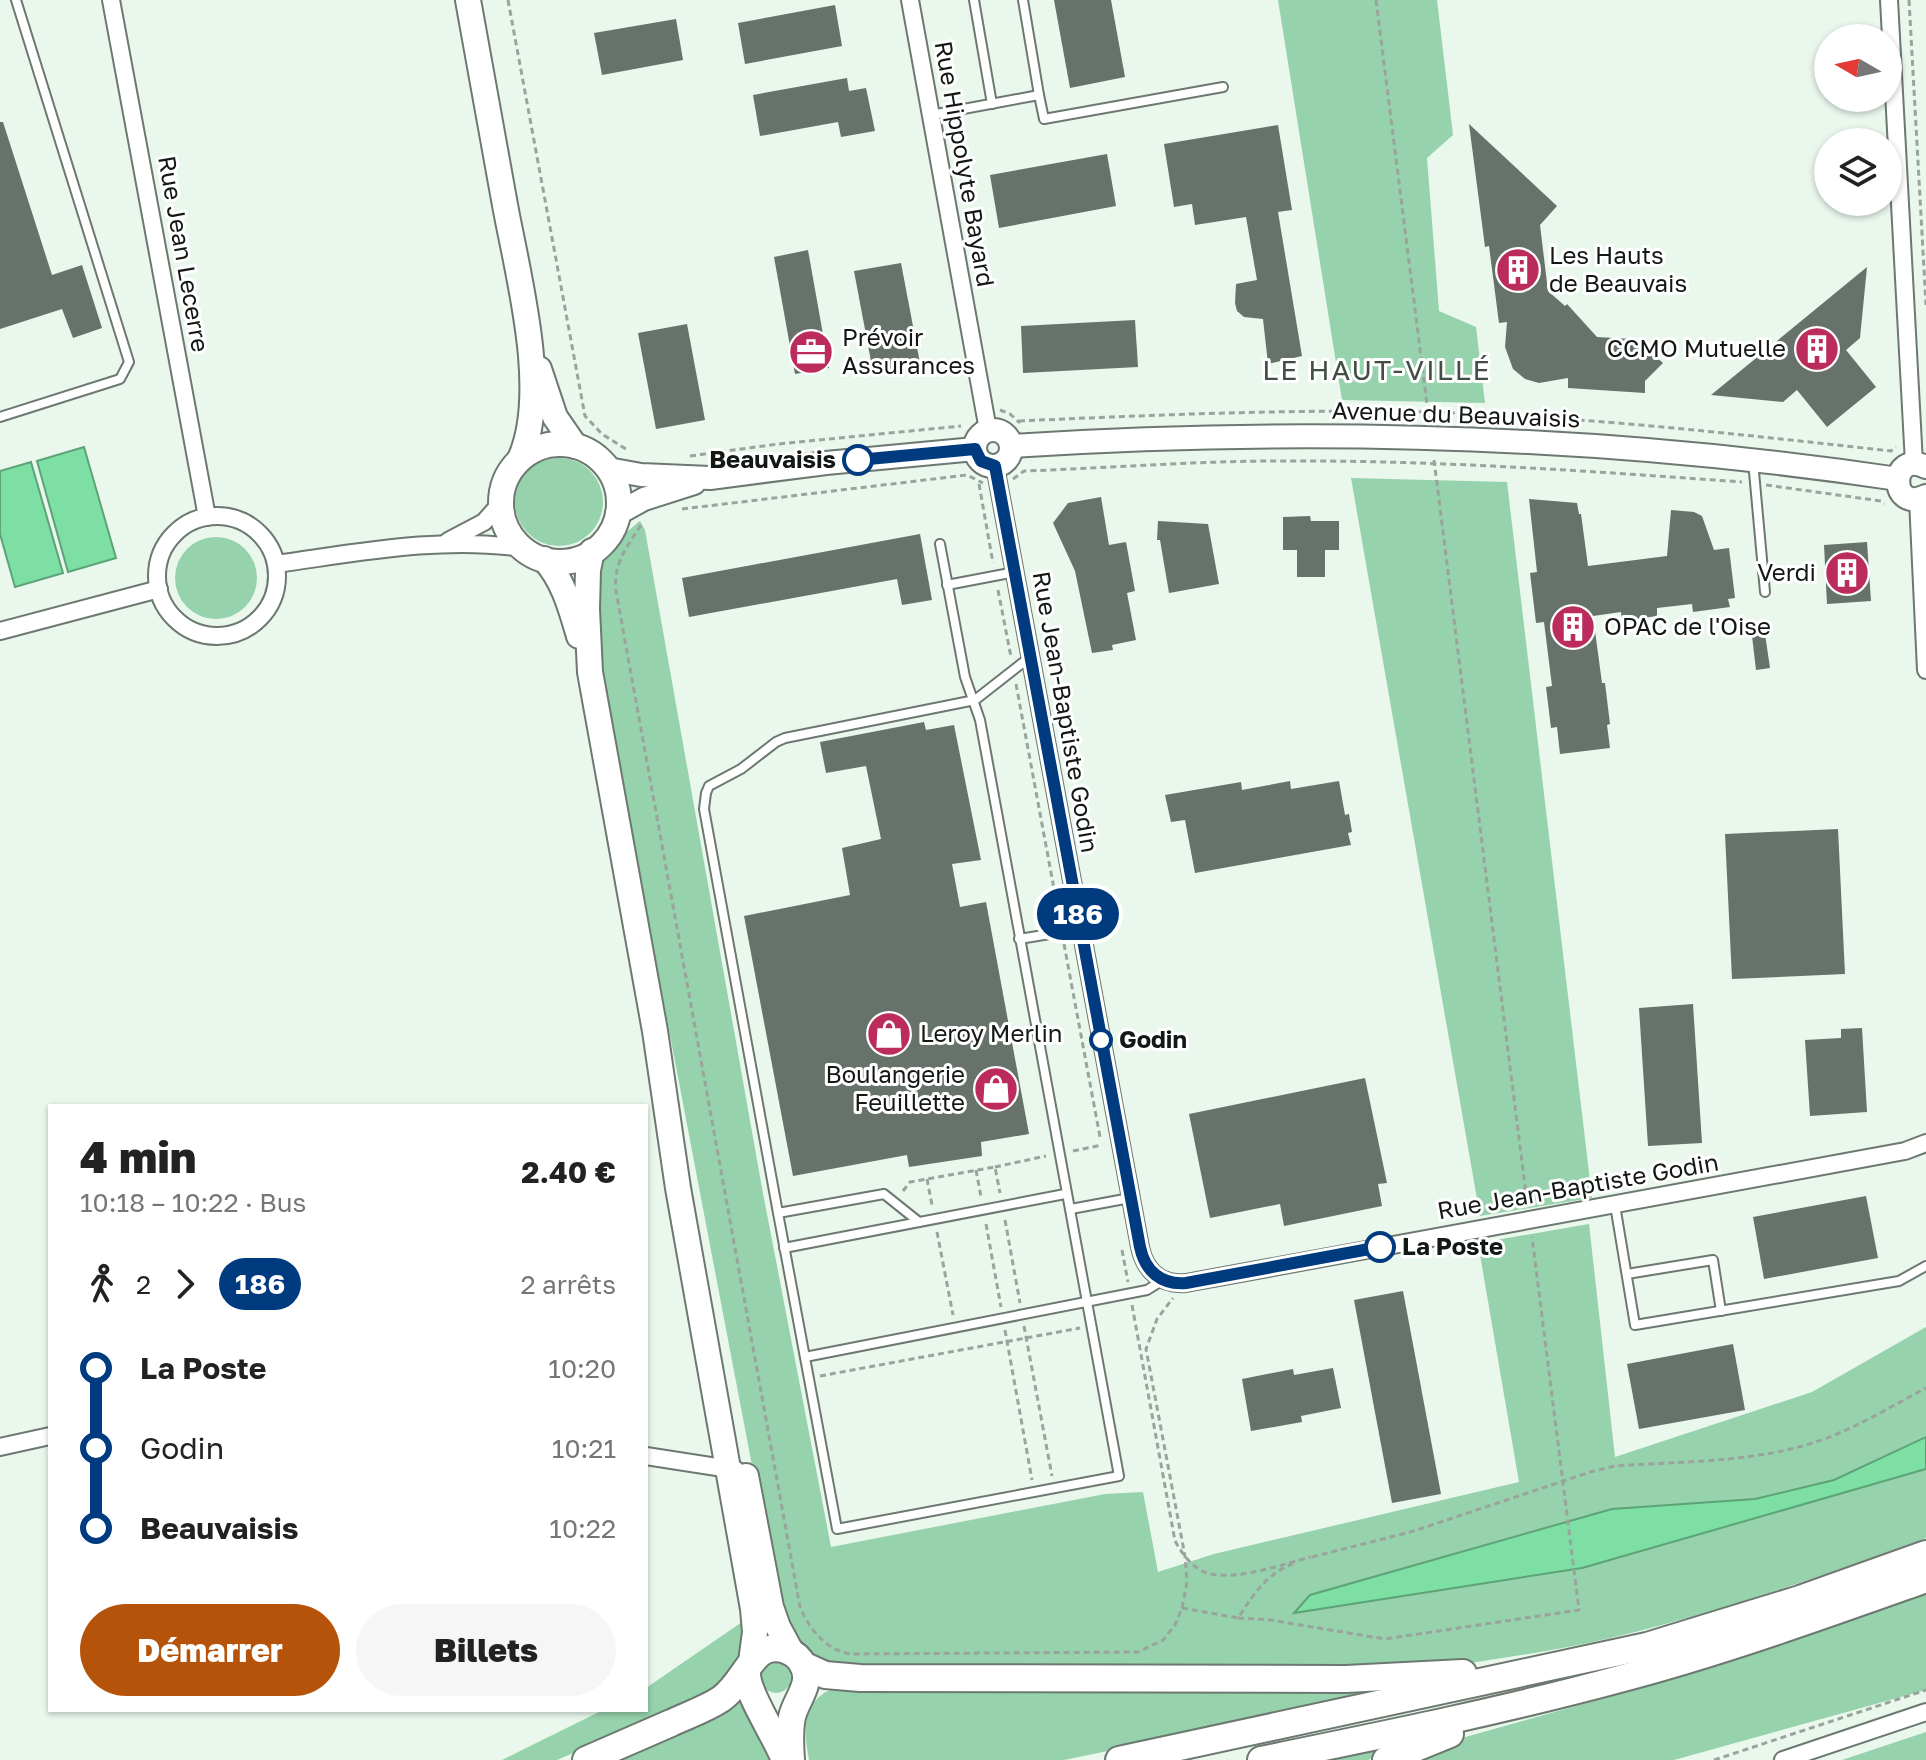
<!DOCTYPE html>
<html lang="fr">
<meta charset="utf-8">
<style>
:root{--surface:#fff;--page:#f6f6f6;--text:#222;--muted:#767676;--accent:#b45309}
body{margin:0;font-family:"Golos Text",sans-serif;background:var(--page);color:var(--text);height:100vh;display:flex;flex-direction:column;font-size:30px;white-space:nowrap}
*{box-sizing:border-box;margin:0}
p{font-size:26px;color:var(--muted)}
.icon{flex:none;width:44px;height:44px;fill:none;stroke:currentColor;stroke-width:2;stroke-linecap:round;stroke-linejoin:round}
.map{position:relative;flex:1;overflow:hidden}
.side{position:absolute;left:48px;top:1104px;width:600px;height:608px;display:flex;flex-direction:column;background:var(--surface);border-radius:0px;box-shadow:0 2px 6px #0004}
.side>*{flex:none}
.badge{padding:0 16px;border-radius:26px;font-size:28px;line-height:52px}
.needle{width:52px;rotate:279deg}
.buttons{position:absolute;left:1814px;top:24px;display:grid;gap:16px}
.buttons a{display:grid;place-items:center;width:88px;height:88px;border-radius:50%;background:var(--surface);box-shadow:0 2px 6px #0004;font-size:40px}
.map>.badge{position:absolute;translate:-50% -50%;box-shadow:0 0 0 4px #fff}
.legs{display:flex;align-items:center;gap:12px;height:88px;padding:0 32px;font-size:26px}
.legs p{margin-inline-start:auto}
.head{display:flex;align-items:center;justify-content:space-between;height:136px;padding:0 32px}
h1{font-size:44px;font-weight:800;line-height:60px}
.action{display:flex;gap:16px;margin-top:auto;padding:16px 32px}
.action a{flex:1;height:92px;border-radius:48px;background:var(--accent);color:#fff;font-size:32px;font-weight:800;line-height:92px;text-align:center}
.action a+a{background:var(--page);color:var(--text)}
ul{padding:0 32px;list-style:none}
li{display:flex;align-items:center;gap:28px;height:80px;font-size:30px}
li i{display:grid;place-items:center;width:12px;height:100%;margin:0 10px;background:currentColor}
li i::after{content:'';width:20px;height:20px;margin:-10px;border:6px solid;border-radius:50%;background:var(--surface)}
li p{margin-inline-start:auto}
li:first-child i{background:linear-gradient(#0000 50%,currentColor 0)}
li:last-child i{background:linear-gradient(currentColor 50%,#0000 0)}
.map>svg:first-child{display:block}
</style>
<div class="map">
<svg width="1926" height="1760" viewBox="0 0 1926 1760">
<rect width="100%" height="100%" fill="#e9f7ed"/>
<g fill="#96d2ab">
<polygon points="1278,0 1437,0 1453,135 1427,158 1439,311 1476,327 1485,403 1342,400"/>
<circle cx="559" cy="502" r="44"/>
<polygon points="1351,478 1507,482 1592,1198 1480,1216"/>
<path d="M640,521L645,530L762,1188L831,1547L1105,1494L1143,1492L1158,1572L1214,1554L1519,1482L1478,1243L1589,1224L1615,1457L1812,1392L1926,1327V1538C1821,1576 1715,1614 1606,1639C1554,1651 1502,1658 1450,1666L848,1673L820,1660L782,1623L597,652L596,567L624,534Z"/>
<circle cx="216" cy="578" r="41"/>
<polygon points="1926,1592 1926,1690 1674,1760 1401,1760 1437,1745 1640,1688"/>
<polygon points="745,1620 743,1644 734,1665 717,1691 557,1760 502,1760 603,1710 646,1710 646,1688"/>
<circle cx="776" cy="1678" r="15"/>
<path d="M1383,1685L1386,1694L1064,1760H809C805,1737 800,1709 824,1693C830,1689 842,1688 850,1687Z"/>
<path d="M734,1698C754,1711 763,1738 769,1760H610Z"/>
<polygon points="1926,1732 1926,1760 1842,1760"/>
<polygon points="1418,1736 1368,1760 1304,1760"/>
</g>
<g fill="#7ddfa3" stroke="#5da378" stroke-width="2">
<polygon points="84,447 116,558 68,572 37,461"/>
<polygon points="31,462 63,573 15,587 0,534 0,471"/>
<polygon points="1926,1437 1926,1469 1582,1568 1294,1613 1310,1595 1612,1509 1755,1499 1834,1480"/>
</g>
<g fill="#66726a">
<polygon points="1054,0 1111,0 1125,77 1070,88"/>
<polygon points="835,5 842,46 745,64 738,23"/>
<polygon points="676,19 683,60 602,75 594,33"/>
<polygon points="847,78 849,91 866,88 875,131 841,137 838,122 760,136 753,95"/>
<polygon points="0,122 3,122 52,275 82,265 102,328 73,338 62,309 0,329"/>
<polygon points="1469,124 1557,206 1540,225 1548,291 1565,306 1567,304 1597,337 1648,340 1648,349 1663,363 1645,381 1645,393 1568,388 1568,378 1539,383 1525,379 1513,369 1505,347 1507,322 1499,323 1489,246 1485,247"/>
<polygon points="1278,125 1292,210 1278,212 1302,356 1268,364 1263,319 1244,317 1237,311 1235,303 1236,284 1257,280 1246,217 1195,225 1192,204 1174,207 1164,144"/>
<polygon points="1107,154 1116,206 999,228 990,175"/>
<polygon points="808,250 829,368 795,374 774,257"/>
<polygon points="901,263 920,363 873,372 854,271"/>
<polygon points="1867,267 1860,338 1846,350 1876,387 1827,427 1797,390 1783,402 1711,395"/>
<polygon points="1135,320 1138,367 1023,373 1021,326"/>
<polygon points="687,324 705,420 656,429 638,333"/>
<polygon points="1101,497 1109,545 1126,542 1135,591 1127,593 1136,640 1112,645 1113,650 1092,653 1075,571 1053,523 1068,503"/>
<polygon points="1529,499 1577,503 1579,514 1581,514 1588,566 1667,556 1671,510 1694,512 1702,516 1714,550 1729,548 1735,598 1728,599 1730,607 1693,612 1692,604 1657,608 1657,616 1622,621 1621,612 1593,616 1602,683 1605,683 1610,724 1607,725 1610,748 1560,754 1557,727 1551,728 1546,687 1552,686 1544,622 1536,623 1530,573 1537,572"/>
<polygon points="1310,516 1311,521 1339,521 1339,550 1325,550 1325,577 1297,577 1297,550 1283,550 1283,517"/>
<polygon points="1158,521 1208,524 1219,584 1169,593 1160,540 1157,540"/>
<polygon points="920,534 932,600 902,605 897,579 689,617 682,578"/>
<polygon points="1867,542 1871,601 1827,604 1824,545"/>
<polygon points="1765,634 1770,668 1756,670 1752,636"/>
<polygon points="924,722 926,730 954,725 981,860 952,864 960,907 986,902 1029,1134 981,1142 982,1156 909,1167 907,1155 793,1176 744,916 850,895 842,848 881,839 866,766 826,773 820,742"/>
<polygon points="1290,781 1291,789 1339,781 1345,815 1349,814 1352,832 1348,833 1351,845 1195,873 1185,820 1171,822 1165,795 1241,782 1242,790"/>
<polygon points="1838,829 1845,974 1732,979 1725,834"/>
<polygon points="1693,1004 1702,1143 1648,1146 1639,1008"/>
<polygon points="1862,1028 1867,1112 1810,1116 1805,1040 1841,1038 1841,1029"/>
<polygon points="1365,1078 1387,1183 1378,1184 1382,1206 1284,1226 1280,1204 1210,1218 1189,1114"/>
<polygon points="1866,1196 1878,1258 1764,1279 1753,1217"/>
<polygon points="1403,1291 1441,1494 1392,1503 1354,1300"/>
<polygon points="1733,1344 1745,1410 1639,1429 1627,1364"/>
<polygon points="1333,1368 1341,1408 1301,1416 1302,1422 1251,1431 1242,1379 1293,1369 1294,1375"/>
</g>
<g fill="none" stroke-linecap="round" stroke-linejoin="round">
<g stroke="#6c7870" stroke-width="12">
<g id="service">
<polyline points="974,0 992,104"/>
<polyline points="1039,95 1044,119 1223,87"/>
<polyline points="931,115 1039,95 1023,0"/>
<polyline points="0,417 120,379 129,362 16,0"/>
<polyline points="1753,461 1765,592"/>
<polyline points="947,585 1015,572"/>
<polyline points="1019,939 1081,929"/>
<polyline points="1615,1205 1635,1325 1899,1281 1926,1266"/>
<polyline points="1071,1209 1130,1198"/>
<polyline points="778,1213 704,809 706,793 709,786 741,769 776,742 785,738 975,700 1030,657"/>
<polyline points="919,1222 884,1194 778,1213 837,1529 1119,1476 980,720 965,677 940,544"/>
<polyline points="784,1248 1065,1194"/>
<polyline points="1627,1274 1713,1260 1721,1311"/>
<polyline points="805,1357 1147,1290 1163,1280"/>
</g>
</g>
<g stroke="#6c7870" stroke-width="20">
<g id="minor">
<polyline points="111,0 207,517"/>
<polyline points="910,0 988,430"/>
<polyline points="1889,0 1914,463"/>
<path d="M995,466L1140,1247C1145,1271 1161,1285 1186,1283L1905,1151L1926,1143"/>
<polyline points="1918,499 1926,670"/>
<circle cx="217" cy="576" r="60"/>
<polyline points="448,541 484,522 501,503"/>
<path d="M276,564C357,553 440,536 522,548"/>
<polyline points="0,631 159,589"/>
<polyline points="0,1447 50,1436"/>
<polyline points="646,1456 736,1470"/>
<polyline points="1783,1760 1926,1712"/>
</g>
</g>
<g stroke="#6c7870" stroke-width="26">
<g id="tertiary">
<circle cx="993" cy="448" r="18"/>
<path d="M1011,446C1307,427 1604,435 1898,479"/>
<path d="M1926,467C1889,449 1889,514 1926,496"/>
<polyline points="608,469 641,475 710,478 826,463 975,449"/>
<polyline points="617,514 644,499 694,483"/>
</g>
</g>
<g stroke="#6c7870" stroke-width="28">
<g id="secondary">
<path d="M468,0C480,68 493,137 505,205C518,276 550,392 520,459"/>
<polyline points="539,369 555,417 575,446"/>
<circle cx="560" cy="503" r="59"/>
<polyline points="592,551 588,570 587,609 590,672 655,1031 678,1188 753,1609 755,1632 751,1662"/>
<path d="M544,559C564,581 571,609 579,636"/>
<polyline points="746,1476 771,1607 778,1627 792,1653"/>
</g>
</g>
<g stroke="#6c7870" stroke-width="30">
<g id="primary">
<polyline points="803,1665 825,1675 860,1678 1346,1679 1463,1673"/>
<path d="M747,1673C746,1693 776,1736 785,1760"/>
<path d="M586,1760C614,1748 643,1735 671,1723C688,1715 706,1709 721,1699C740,1686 750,1656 766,1650C780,1645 797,1652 803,1665C813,1684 796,1699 792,1717C789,1731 790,1746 791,1760"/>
<polyline points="1119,1760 1647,1646 1800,1599 1926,1554"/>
<path d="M1261,1760C1383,1735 1506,1710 1627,1677C1728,1650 1827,1614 1926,1579"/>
<polyline points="1386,1760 1450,1734"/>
</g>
</g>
<g stroke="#99a49d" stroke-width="3" stroke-dasharray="6 4" stroke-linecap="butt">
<polyline points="508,0 585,416 602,434 629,451"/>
<polyline points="1376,0 1429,420"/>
<polyline points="1909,0 1926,305"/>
<polyline points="1000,410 1010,414 1020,423"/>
<path d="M1019,421C1154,415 1289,409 1425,412C1581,416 1736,434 1891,451L1896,447"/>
<polyline points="690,456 778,444 961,426"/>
<polyline points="1434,460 1527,1202"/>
<path d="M1013,479L1024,471C1109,468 1195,461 1280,461C1434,460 1588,471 1742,482"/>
<polyline points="979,484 993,563"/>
<polyline points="1766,485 1881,501 1884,504"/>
<polyline points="682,509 967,475 983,483"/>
<path d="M641,525C627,547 613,563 616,591L800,1607C809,1629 827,1651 851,1654L1138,1652L1163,1640L1175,1625L1182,1608L1187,1582L1185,1556L1146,1349L1157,1319L1173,1298"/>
<polyline points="998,590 1011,657"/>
<polyline points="1016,684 1060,921"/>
<polyline points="1064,944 1100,1137"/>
<polyline points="1073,1151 1102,1145"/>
<polyline points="995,1167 1046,1156"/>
<polyline points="976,1170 981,1197"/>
<polyline points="927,1179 932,1205"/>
<polyline points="903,1191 910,1182 995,1167 1000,1193"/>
<polyline points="1005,1220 1020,1303"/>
<polyline points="986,1224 1001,1307"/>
<polyline points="937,1232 953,1315"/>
<polyline points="1122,1250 1128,1282"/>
<path d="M1132,1305L1175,1541C1183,1555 1194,1571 1211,1574C1239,1580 1284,1564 1311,1557"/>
<polyline points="1024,1326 1052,1476"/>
<polyline points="1005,1330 1032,1480"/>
<polyline points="820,1376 1080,1328"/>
<path d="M1312,1557L1414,1531L1590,1472L1615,1466C1685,1461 1761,1463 1827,1438C1861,1425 1894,1405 1926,1388"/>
<path d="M1182,1608L1238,1618C1255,1592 1267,1573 1297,1562"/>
<polyline points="1238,1618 1270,1620 1385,1639 1579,1610 1532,1237"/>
<polyline points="1714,1760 1926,1690"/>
</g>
<use href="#service" stroke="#fff" stroke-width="8"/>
<use href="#minor" stroke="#fff" stroke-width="16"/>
<use href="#tertiary" stroke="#fff" stroke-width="22"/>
<use href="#secondary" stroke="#fff" stroke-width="24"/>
<use href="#primary" stroke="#fff" stroke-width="26"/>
</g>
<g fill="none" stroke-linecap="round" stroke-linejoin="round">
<g stroke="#fff" stroke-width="18">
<path id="line-1" d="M858,460L975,449L981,461L995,466L1140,1247C1145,1271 1161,1285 1186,1283L1380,1247"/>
</g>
<use href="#line-1" stroke="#003b80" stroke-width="12"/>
</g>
<defs>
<g id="building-disc" transform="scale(2.3)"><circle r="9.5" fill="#bb2c5d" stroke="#fff"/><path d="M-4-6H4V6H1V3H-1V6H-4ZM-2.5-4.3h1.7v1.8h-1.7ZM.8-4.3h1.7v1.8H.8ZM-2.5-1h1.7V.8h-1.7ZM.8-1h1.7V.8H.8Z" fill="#fff"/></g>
<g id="office-disc" transform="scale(2.3)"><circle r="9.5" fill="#bb2c5d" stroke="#fff"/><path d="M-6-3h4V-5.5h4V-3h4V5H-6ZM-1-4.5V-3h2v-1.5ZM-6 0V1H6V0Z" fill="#fff"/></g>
<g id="shop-disc" transform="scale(2.3)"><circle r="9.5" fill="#bb2c5d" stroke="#fff"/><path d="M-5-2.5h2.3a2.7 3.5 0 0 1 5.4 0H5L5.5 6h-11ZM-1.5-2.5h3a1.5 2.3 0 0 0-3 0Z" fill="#fff"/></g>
</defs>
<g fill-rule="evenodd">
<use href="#building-disc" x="1518" y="270"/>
<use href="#building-disc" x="1817" y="349"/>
<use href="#office-disc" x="811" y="352"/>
<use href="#building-disc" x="1847" y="573"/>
<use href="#building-disc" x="1573" y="627"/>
<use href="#shop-disc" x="889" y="1034"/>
<use href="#shop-disc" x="996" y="1089"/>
</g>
<g fill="#fff" stroke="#003b80" stroke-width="4">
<circle cx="858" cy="460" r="14"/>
<circle cx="1101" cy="1040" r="10"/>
<circle cx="1380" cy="1247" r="14"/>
</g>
<g text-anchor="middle" stroke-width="6" stroke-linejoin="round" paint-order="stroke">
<g font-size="24" fill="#131815" stroke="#fff">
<text transform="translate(964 164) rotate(80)" y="8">Rue Hippolyte Bayard</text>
<text transform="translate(183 254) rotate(80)" y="8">Rue Jean Lecerre</text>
<text transform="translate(1456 415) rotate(2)" y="8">Avenue du Beauvaisis</text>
<text transform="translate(1065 712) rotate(80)" y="8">Rue Jean-Baptiste Godin</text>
<text transform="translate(1578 1187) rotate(-10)" y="8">Rue Jean-Baptiste Godin</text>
</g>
<g font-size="24" fill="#131815" stroke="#fff" text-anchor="start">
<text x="1549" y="264">Les Hauts<tspan x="1549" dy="28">de Beauvais</tspan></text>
<text x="842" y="346">Prévoir<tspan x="842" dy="28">Assurances</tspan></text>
<text x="1786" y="357" text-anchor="end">CCMO Mutuelle</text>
<text x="1816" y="581" text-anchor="end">Verdi</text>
<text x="1604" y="635">OPAC de l'Oise</text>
<text x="920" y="1042">Leroy Merlin</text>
<text x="965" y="1083" text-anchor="end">Boulangerie<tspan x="965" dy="28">Feuillette</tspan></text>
</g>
<g font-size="24" font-weight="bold" fill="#131815" stroke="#fff" text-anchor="start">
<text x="836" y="468" text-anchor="end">Beauvaisis</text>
<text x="1119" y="1048">Godin</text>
<text x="1402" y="1255">La Poste</text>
</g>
<g font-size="28" letter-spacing="2" fill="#424d46" stroke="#fff">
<text x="1377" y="380">LE HAUT-VILLÉ</text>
</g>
</g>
</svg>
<div class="buttons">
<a><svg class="needle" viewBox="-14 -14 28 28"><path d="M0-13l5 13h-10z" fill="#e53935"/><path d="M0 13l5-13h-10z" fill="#767676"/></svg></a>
<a><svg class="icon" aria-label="layers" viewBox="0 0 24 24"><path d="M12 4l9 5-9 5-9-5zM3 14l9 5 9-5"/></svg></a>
</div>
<b class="badge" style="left:1078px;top:914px;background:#003b80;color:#fff">186</b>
<section class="side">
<div class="head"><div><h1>4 min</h1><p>10:18 – 10:22 · Bus</p></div><b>2.40 €</b></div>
<div class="legs"><svg class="icon" aria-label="walk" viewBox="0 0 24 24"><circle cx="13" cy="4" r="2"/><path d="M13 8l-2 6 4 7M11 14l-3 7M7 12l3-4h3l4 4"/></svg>2<svg class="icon" aria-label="forward" viewBox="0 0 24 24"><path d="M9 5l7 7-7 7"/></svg><b class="badge" style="background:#003b80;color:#fff">186</b><p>2 arrêts</p></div>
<ul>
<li><i style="color:#003b80"></i><b>La Poste</b><p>10:20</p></li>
<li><i style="color:#003b80"></i><span>Godin</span><p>10:21</p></li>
<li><i style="color:#003b80"></i><b>Beauvaisis</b><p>10:22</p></li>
</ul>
<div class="action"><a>Démarrer</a><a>Billets</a></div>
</section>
</div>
